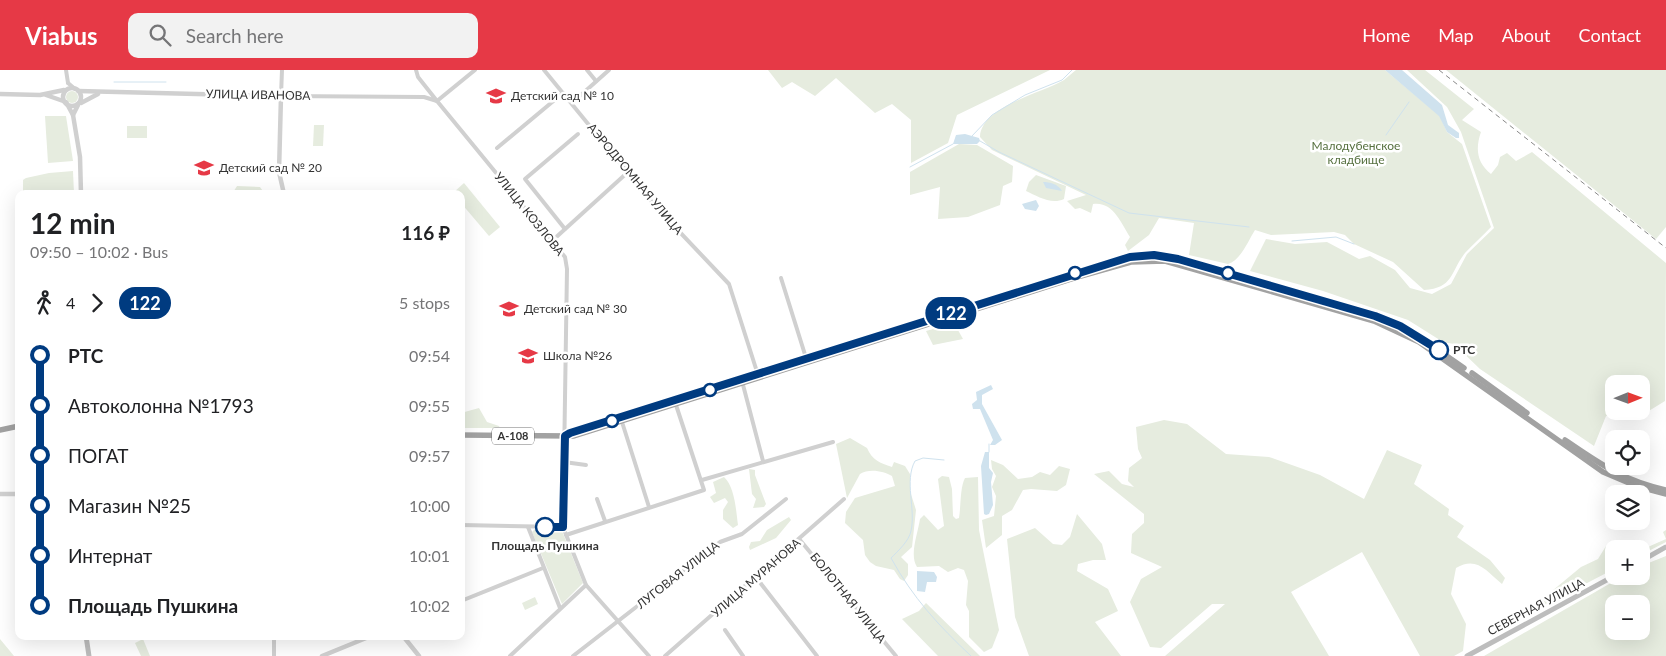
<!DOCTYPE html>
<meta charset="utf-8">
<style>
:root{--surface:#fff;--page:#f2f2f2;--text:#202124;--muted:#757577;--accent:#e63946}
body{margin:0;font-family:Lato,sans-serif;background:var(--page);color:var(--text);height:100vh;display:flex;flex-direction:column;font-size:19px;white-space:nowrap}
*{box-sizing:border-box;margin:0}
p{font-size:16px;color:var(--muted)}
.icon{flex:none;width:28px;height:28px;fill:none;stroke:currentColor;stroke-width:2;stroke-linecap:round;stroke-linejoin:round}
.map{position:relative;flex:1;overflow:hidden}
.drawer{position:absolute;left:15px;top:120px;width:450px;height:450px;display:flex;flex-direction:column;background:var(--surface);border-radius:10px;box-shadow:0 5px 20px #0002}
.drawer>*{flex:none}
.badge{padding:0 10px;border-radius:16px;font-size:18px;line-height:32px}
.needle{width:32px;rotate:89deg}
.controls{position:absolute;left:1605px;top:305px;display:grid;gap:10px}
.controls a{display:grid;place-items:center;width:45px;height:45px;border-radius:10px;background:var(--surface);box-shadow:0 5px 20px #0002;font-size:25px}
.map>.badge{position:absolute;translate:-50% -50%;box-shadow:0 0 0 2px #fff}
.legs{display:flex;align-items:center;gap:8px;height:55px;padding:0 15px;font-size:16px}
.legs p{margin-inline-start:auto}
.head{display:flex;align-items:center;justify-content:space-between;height:85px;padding:0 15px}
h1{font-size:28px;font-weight:700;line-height:38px}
ul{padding:0 15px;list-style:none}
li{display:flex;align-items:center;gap:18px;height:50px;font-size:19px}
li i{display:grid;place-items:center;width:8px;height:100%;margin:0 6px;background:currentColor}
li i::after{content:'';width:12px;height:12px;margin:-6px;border:4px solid;border-radius:50%;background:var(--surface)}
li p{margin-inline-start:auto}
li:first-child i{background:linear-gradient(#0000 50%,currentColor 0)}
li:last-child i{background:linear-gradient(currentColor 50%,#0000 0)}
header{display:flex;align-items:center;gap:30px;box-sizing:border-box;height:70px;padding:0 25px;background:var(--accent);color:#fff}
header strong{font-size:24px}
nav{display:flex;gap:28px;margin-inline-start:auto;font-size:18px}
.search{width:350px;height:45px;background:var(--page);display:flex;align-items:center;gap:12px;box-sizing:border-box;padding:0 18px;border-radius:10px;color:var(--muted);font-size:19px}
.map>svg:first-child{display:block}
</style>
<header>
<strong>Viabus</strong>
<div class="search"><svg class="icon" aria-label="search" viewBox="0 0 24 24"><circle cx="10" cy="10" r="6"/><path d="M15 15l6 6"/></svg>Search here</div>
<nav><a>Home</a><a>Map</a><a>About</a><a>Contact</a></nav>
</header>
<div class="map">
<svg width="1666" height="586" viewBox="0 0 1666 586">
<rect width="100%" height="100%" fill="#fff"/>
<g fill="#e6ecdf" fill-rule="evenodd">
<polygon points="768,0 1050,0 957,45 948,73 911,93 911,50 892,34 875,43 836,8 815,26 792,12 782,18"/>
<path d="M1076,0H1385L1440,46L1447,62L1462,74L1491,157C1483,166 1473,174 1465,183C1450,202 1454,218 1424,220L1393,192L1354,174L1345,165L1334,162L1271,165L1255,160C1248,171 1241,190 1228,194L1189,185L1194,153L1159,148L1149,165L1128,181L1125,175L1130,167C1121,153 1113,131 1093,134L1091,143L1080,138L1075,139L1067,131L1086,125L992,80L980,67C981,36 1043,23 1064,10C1068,7 1072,3 1076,0Z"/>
<path d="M1407,0H1425L1474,39L1462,50L1481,62C1475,79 1477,93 1491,104L1498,95L1500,87L1507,83L1516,91L1532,82L1666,193L1665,331L1639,347L1622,342L1606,346L1594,376L1480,299L1454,274L1443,272L1408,250L1323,221L1250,201L1266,169L1295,174L1327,172L1359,189L1370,186L1395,200L1410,218L1432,224L1451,214L1467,184L1494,158L1461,62L1447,37ZM1614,314H1641V341H1614Z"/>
<polygon points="1446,0 1666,0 1666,157 1656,169"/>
<circle cx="72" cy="27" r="6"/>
<polygon points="45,46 66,46 73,91 48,93"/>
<polygon points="314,55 324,55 323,76 313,76"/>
<rect x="127" y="56" width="20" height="12"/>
<polygon points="959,74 977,75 1013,96 1012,112 1003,116 1000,135 968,147 938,149 940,117 910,125 910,102"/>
<polygon points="73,101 74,124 23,124 23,110 26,108 49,103"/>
<path d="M1036,105L1066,116L1064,129C1051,135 1037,126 1026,121L1029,112Z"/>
<polygon points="464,113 500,157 489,166 461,133 461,124 453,123"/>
<polygon points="237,116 260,117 265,124 232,124"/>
<polygon points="19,130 19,191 16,188 15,134"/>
<polygon points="954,253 963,269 933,275 926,261"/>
<polygon points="479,338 487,352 499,356 500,358 461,358 461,343"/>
<path d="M1164,350L1187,354L1226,384L1269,387L1320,405L1364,429L1387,380L1422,395L1414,414L1449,439L1448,445L1464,456L1457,467L1490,490L1505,508L1502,514C1486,501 1477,486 1456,498L1451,524L1466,554L1463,581L1454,586H1420L1362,482L1291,522L1329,586H1165L1225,534H1212L1161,578L1150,577L1130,532L1141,509L1162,497L1131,483L1132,464L1144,453V444L1094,404L1109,401L1122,414L1134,417L1128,411L1129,398L1142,388L1138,379L1136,357Z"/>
<path d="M850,368L867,378C872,390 880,393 892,397L894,392L905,396L910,404V421L916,440L912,477L901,487L908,494V505L904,511L900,509L894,500L876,496L870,492L865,485L863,470L845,453L846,442L855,428L895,416L892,406C884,401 869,398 860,404L847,428L836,374Z"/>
<polygon points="991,390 1003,395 1018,409 1032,407 1040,402 1050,405 1059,396 1070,399 1066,415 1057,421 1031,419 1023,420 1012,440 1002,446 1002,465 986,478 982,450 994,446 996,426 992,417 996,406 992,399"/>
<polygon points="749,399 755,400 755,405 766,434 764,437 753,438 756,429 752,424"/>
<path d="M942,406L949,407L952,419L953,446L956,449L959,448C961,436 960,417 965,408L978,407L979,460L999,560L992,578L984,582L969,567V541L966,535L968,511L964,500L958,498L948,502L939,496L917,497C909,485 918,463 920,449L924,445L938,460L944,456L938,409Z"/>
<path d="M724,407C735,417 736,441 738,455L733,458L723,449V440L728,432L725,428L714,433L710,427L716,423L713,412Z"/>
<polygon points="1077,444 1102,474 1106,490 1093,490 1078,494 1077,501 1108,519 1118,541 1095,552 1121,586 1029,586 1015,547 1007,469 1035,458 1053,474 1062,475 1070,467"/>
<polygon points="789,447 791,450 776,468 750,480 749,477 751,472 760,471 767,460"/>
<polygon points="535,459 562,461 583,513 562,534 532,462"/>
<polygon points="1666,460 1666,472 1641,485 1641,480 1666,469 1663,462"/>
<polygon points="1606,476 1614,481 1614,499 1543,536 1540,531 1581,497 1598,489"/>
<path d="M1666,486V586H1484L1623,506H1641V496ZM1614,534H1641V561H1614Z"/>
<polygon points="535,527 538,534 525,540 522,533"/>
<polygon points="926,533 980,586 938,586 902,549 919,541"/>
<polygon points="0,569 14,586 0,586"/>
<polygon points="143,569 150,586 141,586 135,573"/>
</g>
<g fill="#cfe2ee">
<polygon points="1385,0 1402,0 1442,35 1448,55 1459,63 1459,68 1456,68 1447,62 1439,46"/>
<polygon points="965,64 979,68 980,71 977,74 953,74 956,65"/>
<path d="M1043,112C1050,112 1058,114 1062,121L1046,118Z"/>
<polygon points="1036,130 1039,136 1036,141 1025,139 1022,134"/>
<polygon points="991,315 993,319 982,325 982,334 1002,370 995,375 990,375 993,370 980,339 973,339 972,334 977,330 976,322"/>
<polygon points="985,382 989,382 989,398 993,403 991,412 993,435 989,444 986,445 984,444 981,396"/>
<polygon points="917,501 934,502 937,507 936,512 927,512 925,522 917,521"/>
</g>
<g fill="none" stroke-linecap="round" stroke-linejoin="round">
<g stroke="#cfe2ee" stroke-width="1">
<polyline points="114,12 166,12"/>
<polyline points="1386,65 1409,32"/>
<polyline points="972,66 992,45 1025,25 1062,10 1072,0"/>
<polyline points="980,71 999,82 1129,143 1249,157"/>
<polyline points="910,97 953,74"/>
<polyline points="1292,171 1336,167 1354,174"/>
<polyline points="989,382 989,374"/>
<path d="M944,390L923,388L915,391C904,411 916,439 911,461C909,471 898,481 891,488C913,528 938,555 971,586"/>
</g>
<g stroke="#d0d0d0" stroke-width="4">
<polyline points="66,0 68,13"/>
<polyline points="282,0 281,26 424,27 437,31"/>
<polyline points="416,0 418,7 437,31 565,187 567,199 563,457 586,515 649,586"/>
<polyline points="544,0 656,137 729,214 758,305"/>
<polyline points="587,0 596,11"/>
<polyline points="68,13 75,19"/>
<polyline points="437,31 475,0"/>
<polyline points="572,33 609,0"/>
<polyline points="497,78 563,23"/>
<polyline points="565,159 525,109 578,64"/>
<polyline points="553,170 628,102"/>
<polyline points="781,208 807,291"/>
<polyline points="742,311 763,391"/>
<polyline points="622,352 649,437"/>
<polyline points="564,392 586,395"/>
<polyline points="702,410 833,372"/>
<polyline points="597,429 605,451"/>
<polyline points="461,455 563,457"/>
<polyline points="528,457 560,538"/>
<polyline points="566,465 704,420 676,335"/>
<polyline points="800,470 896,586"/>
<polyline points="755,506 817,586"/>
<polyline points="461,531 543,498"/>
<polyline points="725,560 743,586"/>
<polyline points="274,586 274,566"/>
<polyline points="510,586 586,515"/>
<polyline points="573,586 720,472 742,464 786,429"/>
<polyline points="665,586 844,429"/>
</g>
<g stroke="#d0d0d0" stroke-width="4.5">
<circle cx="72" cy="27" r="9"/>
<polyline points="78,21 281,26 279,102 284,124"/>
<polyline points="0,24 40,25 64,20"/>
<polyline points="46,25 66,32 73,45"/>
<polyline points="81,33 98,24"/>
<polyline points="78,35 73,45 80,87 81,124"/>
<polyline points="0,424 19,424"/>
<polyline points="403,566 419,586"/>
<polyline points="322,586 371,566"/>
</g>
<g stroke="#bdbdbd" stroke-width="5">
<polyline points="1641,491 1666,477"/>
<polyline points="86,566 89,586"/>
<polyline points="1467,586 1614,506"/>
</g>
<g stroke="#a2a2a2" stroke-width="5.5">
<polyline points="852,275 1096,196 1143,186 1165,186 1193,193 1375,247 1421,268 1464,298"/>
<polyline points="1472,303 1527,343"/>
<polyline points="645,341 824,284"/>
<polyline points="0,360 19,356"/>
<polyline points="461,365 574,366 1081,206 1131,192 1165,191 1374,251 1419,272 1603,402 1636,416 1666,424"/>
<path d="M1565,370C1600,394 1624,411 1666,420"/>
</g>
<polyline stroke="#888" stroke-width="1" stroke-dasharray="5 4" stroke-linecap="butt" points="1439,0 1666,178"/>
</g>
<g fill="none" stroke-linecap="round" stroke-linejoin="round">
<g stroke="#fff" stroke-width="11">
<polyline id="line-1" points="545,457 563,457 565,366 570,363 1130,187 1154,185 1178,189 1375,246 1400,256 1439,280"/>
</g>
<use href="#line-1" stroke="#003b80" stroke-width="8"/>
</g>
<defs>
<g id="school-bare" transform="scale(1.5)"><path d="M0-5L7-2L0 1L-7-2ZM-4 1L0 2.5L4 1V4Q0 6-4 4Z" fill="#e63946" stroke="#fff" stroke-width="2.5" paint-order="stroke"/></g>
</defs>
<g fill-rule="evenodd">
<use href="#school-bare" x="496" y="26"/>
<use href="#school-bare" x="204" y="98"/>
<use href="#school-bare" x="509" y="239"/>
<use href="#school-bare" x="528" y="286"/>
</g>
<g fill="#fff" stroke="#003b80" stroke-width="2.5">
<circle cx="1075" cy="203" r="6"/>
<circle cx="1228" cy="203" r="6"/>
<circle cx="1439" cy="280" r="9"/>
<circle cx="710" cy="320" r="6"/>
<circle cx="612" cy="351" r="6"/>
<circle cx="545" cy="457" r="9"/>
</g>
<g text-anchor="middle" stroke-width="5" stroke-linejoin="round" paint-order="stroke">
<rect fill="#fff" stroke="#707070" stroke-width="1" x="492" y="357.5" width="42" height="17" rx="4"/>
<g font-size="11" font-weight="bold" fill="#333">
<text x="513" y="370">А-108</text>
</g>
<g font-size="12" fill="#333" stroke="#fff">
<text transform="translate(258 25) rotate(1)" y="4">УЛИЦА ИВАНОВА</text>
<text transform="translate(635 109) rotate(50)" y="4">АЭРОДРОМНАЯ УЛИЦА</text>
<text transform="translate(529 144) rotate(51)" y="4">УЛИЦА КОЗЛОВА</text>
<text transform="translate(678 505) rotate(-38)" y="4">ЛУГОВАЯ УЛИЦА</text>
<text transform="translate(756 508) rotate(-41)" y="4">УЛИЦА МУРАНОВА</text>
<text transform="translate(848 528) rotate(51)" y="4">БОЛОТНАЯ УЛИЦА</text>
<text transform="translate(1536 537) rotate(-28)" y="4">СЕВЕРНАЯ УЛИЦА</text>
</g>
<g font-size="12" fill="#333" stroke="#fff" text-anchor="start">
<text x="511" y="30">Детский сад № 10</text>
<text x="219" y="102">Детский сад № 20</text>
<text x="524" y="243">Детский сад № 30</text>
<text x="543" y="290">Школа №26</text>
</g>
<g font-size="12" fill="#56703f" stroke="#fff">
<text x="1356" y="80">Малодубенское<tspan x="1356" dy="14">кладбище</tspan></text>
</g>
<g font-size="12" font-weight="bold" fill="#333" stroke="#fff" text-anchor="start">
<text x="1453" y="284">РТС</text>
<text x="545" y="480" text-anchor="middle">Площадь Пушкина</text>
</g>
</g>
</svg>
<div class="controls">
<a><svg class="needle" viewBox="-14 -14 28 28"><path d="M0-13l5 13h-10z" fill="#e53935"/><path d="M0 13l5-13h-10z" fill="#757577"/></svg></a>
<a><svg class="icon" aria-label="locate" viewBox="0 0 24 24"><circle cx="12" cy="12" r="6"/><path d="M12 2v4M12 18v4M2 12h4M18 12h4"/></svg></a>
<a><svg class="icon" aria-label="layers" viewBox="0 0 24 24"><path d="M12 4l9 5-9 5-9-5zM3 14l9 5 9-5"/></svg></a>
<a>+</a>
<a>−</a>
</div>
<b class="badge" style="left:951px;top:243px;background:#003b80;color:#fff">122</b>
<section class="drawer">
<div class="head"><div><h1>12 min</h1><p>09:50 – 10:02 · Bus</p></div><b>116 ₽</b></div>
<div class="legs"><svg class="icon" aria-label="walk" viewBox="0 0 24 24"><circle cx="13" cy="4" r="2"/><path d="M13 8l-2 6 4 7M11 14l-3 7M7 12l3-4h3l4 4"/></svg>4<svg class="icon" aria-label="forward" viewBox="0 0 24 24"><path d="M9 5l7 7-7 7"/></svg><b class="badge" style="background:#003b80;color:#fff">122</b><p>5 stops</p></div>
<ul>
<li><i style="color:#003b80"></i><b>РТС</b><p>09:54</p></li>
<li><i style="color:#003b80"></i><span>Автоколонна №1793</span><p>09:55</p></li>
<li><i style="color:#003b80"></i><span>ПОГАТ</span><p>09:57</p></li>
<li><i style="color:#003b80"></i><span>Магазин №25</span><p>10:00</p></li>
<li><i style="color:#003b80"></i><span>Интернат</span><p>10:01</p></li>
<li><i style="color:#003b80"></i><b>Площадь Пушкина</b><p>10:02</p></li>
</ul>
</section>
</div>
